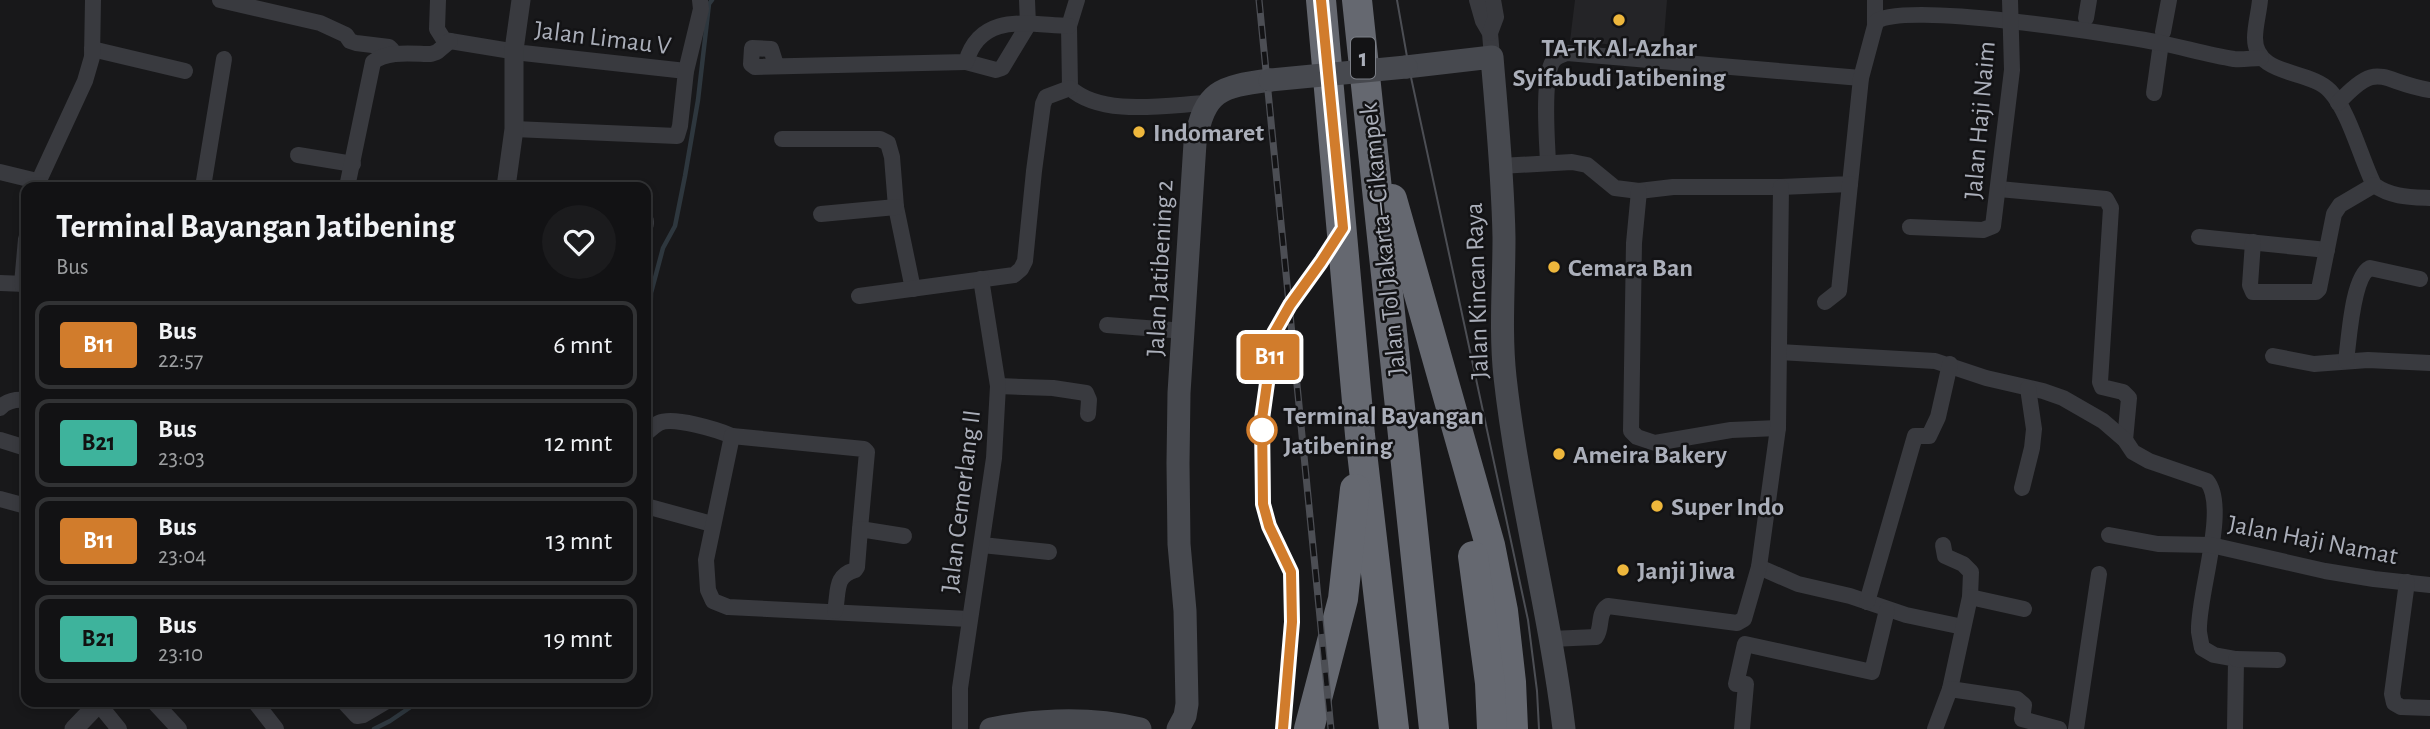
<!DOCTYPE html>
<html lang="id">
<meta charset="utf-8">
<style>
:root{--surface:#121214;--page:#1b1b1d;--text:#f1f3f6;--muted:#9c9ea0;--line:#313234}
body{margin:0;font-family:"Alegreya Sans",sans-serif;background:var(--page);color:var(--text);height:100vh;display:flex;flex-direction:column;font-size:26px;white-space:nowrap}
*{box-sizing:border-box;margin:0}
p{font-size:23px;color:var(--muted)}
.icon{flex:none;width:38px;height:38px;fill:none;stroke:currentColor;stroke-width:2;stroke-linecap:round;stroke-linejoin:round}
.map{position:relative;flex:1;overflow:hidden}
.sheet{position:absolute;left:21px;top:182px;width:630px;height:525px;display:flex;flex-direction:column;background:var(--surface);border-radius:14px;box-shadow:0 4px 10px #0003,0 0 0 2px var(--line)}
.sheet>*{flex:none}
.badge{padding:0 14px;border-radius:5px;font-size:24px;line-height:46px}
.map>.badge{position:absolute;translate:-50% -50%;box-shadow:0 0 0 4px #fff}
.round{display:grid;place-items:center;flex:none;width:74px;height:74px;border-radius:37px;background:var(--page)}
.head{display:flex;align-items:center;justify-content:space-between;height:119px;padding:0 35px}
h1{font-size:33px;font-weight:600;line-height:52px}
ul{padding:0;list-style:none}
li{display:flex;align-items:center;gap:21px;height:88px;margin:0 14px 10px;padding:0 21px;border:4px solid var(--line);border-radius:14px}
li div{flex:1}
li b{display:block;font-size:26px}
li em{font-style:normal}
li .badge{min-width:77px;font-weight:700;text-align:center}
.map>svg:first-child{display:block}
</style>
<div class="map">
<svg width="2430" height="729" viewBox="0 0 2430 729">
<rect width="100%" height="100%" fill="#18181a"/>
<polygon fill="#242427" points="1575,0 1667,0 1663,49 1570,41"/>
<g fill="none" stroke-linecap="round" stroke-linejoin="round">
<g stroke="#2e373e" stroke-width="4.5">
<polyline points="646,349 650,331 651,293 663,248 675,226 685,176 698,100 709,4 712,0"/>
<polyline points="374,729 390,721 418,702"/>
</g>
<g stroke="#393a3f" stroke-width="16">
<polyline points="220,0 320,23 346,35 350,41 356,43 389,47 392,50"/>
<polyline points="438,0 437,29 444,40 523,53 686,71"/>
<path d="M1077,0L1069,26L1070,88C1102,117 1166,105 1207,103"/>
<polyline points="1477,0 1483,21 1490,33 1492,57"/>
<path d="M2260,0C2259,12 2255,26 2255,38C2255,77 2310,69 2330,91C2349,111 2361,159 2374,185C2391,197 2409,197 2430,198"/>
<polyline points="2086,18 2089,0"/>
<polyline points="1875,25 1875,0"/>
<polyline points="2163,32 2169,0"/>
<polyline points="1490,33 1496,17 1493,0"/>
<polyline points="92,49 185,71"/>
<polyline points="966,62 996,70 1002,68 1028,25 1027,0"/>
<path d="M776,65L771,49L752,48L751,64L755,67L966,62C981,11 1029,25 1069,26"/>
<polyline points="2154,93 2161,43"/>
<path d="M2338,103C2380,58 2379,82 2430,90"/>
<polyline points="514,129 677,136 680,126 686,71 701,9 700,0"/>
<polyline points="782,139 880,139 888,143 892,157 896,207 913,289"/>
<polyline points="298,155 353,164"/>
<path d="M1548,162C1547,140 1542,78 1553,61C1557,56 1561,55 1567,53L1861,78"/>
<path d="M1500,166L1572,162L1587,165L1615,188L1639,191L1673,187H1781L1850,184L1861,78L1876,22C1898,0 2120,35 2161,43C2185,48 2210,55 2234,59C2243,60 2252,58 2261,58"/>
<polyline points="0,172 37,181"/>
<polyline points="36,187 85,81 92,57 93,0"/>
<polyline points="203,187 224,59"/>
<path d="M347,187L373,62C387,50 414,54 431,54L437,52L450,41"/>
<polyline points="1999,189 2106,199 2111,208 2100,382 2102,387 2123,392 2129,398 2125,440"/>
<polyline points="1639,191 1634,243 1631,431 1637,437 1655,443 1731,430 1778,428"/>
<polyline points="821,214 896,207"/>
<polyline points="646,221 646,224"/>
<polyline points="1910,227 1983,230 1993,226 2012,70 2010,0"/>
<polyline points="2199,237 2327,250"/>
<polyline points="2253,242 2250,285 2253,292 2316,292 2319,289 2334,214 2340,205 2374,185"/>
<polyline points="0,283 26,284"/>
<polyline points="22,284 26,239"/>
<polyline points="859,296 1014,275 1021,269 1025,261 1034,171 1043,104 1046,97 1070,88"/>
<polyline points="1825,302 1839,291 1850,184"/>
<polyline points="1107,325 1185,331"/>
<path d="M1779,352L1935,361L1986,378L2043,391L2063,398L2103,421L2125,440L2133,452L2149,461L2207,481C2229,508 2197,596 2199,632C2200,638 2201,643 2202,648L2214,655L2236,659L2235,729"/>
<polyline points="2273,356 2314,364 2368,360 2430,363"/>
<path d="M2346,361C2349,341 2352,277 2370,268L2420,279"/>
<polyline points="998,386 1053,388 1086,393 1089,400 1088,414"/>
<path d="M0,408C7,400 16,399 26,400"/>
<path d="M646,433C650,430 655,425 659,423C673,416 718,430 732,436"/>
<polyline points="0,440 26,448"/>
<polyline points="2022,488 2032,448 2034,429 2028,388"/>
<polyline points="0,499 26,506"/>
<polyline points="646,506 712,524"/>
<polyline points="860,529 867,452 864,449 732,436 706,560 708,590 713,601 728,607 969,619"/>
<polyline points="2109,535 2158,544 2211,545 2325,571 2374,579 2430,585"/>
<polyline points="982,545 1049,552"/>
<polyline points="1943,545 1945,556 1963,564 1971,572 1970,597"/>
<polyline points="1759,567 1798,584 1850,596 1906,615 1963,627"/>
<polyline points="2407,582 2392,694 2394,703 2401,707 2430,708"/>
<polyline points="1867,602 1915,436 1929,436 1938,417 1950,364"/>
<path d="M835,611C839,591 834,576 855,570L857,567L860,529L904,536"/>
<path d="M1551,639L1596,637C1603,627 1597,613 1608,606L1737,623L1744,619L1759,567L1778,428L1781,187"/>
<polyline points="2236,659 2278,660"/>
<polyline points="1950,689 1970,597 2024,609"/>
<polyline points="97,702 119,729"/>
<polyline points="154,702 179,729"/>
<polyline points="255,702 276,729"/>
<polyline points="344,702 357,716 363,715 385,702"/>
<polyline points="960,729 960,688 994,458 998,386 981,279"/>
<polyline points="1742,729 1746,684 1736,684 1745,644 1872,672 1887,610"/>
<polyline points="1935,729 1950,689 2017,699 2024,705 2022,719 2059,729"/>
<polyline points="2076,729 2099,574"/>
</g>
<g stroke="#393a3f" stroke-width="19">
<polyline points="506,187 514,129 514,50 521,0"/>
<polyline points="74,729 100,702"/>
</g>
<g stroke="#47494f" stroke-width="23">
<path d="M1406,67L1492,57C1497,118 1503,178 1504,238C1504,284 1500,331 1505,377C1518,495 1550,611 1564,729"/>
<path d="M991,729C1041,719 1090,717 1140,729"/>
<path d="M1178,729L1185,716L1187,704L1185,611L1179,544L1178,463L1179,393L1195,143C1205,90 1219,87 1270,80"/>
</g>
<g stroke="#656870" stroke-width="30">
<polyline points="1321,0 1360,435 1394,729"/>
<polyline points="1357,0 1434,729"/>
<polyline points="1392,199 1490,545 1503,611 1511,682 1513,729"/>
<polyline points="1473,556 1490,683 1492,729"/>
<polyline points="1309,729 1343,599 1355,489"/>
</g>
<polyline stroke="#4c4e54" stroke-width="2" points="1397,0 1409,68 1528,620 1537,691 1539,729"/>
<g stroke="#4c4e54" stroke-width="7">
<polyline id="rail" points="1259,0 1331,729"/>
</g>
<use href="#rail" stroke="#131315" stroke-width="4.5" stroke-dasharray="13" stroke-linecap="butt"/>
<polyline stroke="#47494f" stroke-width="23" points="1270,80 1406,67"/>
</g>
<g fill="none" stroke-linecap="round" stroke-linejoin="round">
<g stroke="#fff" stroke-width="16">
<polyline id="line" points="1283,729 1292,622 1291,572 1269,526 1263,504 1262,419 1274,333 1290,305 1321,262 1343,228 1321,0"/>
</g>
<use href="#line" stroke="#d17c2c" stroke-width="10"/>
</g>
<g fill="#eeb73c" stroke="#131315" stroke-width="2.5">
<circle cx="1619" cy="20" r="7"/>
<circle cx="1139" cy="132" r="7"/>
<circle cx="1554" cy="267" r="7"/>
<circle cx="1559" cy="454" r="7"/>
<circle cx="1657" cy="506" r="7"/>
<circle cx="1623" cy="570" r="7"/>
</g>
<circle fill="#fff" stroke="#d17c2c" stroke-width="3.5" cx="1262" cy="430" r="14"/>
<g text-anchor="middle" stroke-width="5" stroke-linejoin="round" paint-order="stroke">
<rect fill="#131315" stroke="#7d8088" stroke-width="2" x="1351" y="37.5" width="24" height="41" rx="5"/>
<g font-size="24" font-weight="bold" fill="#abafba">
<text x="1363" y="66">1</text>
</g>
<g font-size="26" fill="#abafba" stroke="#131315">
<text transform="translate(603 37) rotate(7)" y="9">Jalan Limau V</text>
<text transform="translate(1979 120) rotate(-85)" y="9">Jalan Haji Naim</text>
<text transform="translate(1382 239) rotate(-96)" y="9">Jalan Tol Jakarta–Cikampek</text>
<text transform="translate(1159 268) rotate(-87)" y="9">Jalan Jatibening 2</text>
<text transform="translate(1476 291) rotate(-92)" y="9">Jalan Kincan Raya</text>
<text transform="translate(960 501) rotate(-83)" y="9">Jalan Cemerlang II</text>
<text transform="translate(2313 539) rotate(11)" y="9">Jalan Haji Namat</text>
</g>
<g font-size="26" font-weight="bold" fill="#abafba" stroke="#131315" text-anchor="start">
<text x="1619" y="56" text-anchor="middle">TA-TK Al-Azhar<tspan x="1619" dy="30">Syifabudi Jatibening</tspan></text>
<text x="1153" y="141">Indomaret</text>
<text x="1568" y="276">Cemara Ban</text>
<text x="1573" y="463">Ameira Bakery</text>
<text x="1671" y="515">Super Indo</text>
<text x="1637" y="579">Janji Jiwa</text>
</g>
<g font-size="26" font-weight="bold" fill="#abafba" stroke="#131315" text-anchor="start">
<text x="1283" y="424">Terminal Bayangan<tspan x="1283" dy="30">Jatibening</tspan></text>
</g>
</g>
</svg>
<b class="badge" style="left:1270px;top:357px;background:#d17c2c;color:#fff">B11</b>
<section class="sheet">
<div class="head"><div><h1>Terminal Bayangan Jatibening</h1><p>Bus</p></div><a class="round"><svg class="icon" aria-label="heart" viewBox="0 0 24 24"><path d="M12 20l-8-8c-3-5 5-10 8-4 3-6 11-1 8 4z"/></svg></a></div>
<ul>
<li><span class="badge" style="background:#d17c2c;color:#fff">B11</span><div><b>Bus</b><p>22:57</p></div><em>6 mnt</em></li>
<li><span class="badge" style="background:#3eb39c;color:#111">B21</span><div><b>Bus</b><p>23:03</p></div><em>12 mnt</em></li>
<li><span class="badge" style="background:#d17c2c;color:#fff">B11</span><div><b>Bus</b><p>23:04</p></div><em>13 mnt</em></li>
<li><span class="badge" style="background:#3eb39c;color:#111">B21</span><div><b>Bus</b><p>23:10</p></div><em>19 mnt</em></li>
</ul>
</section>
</div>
